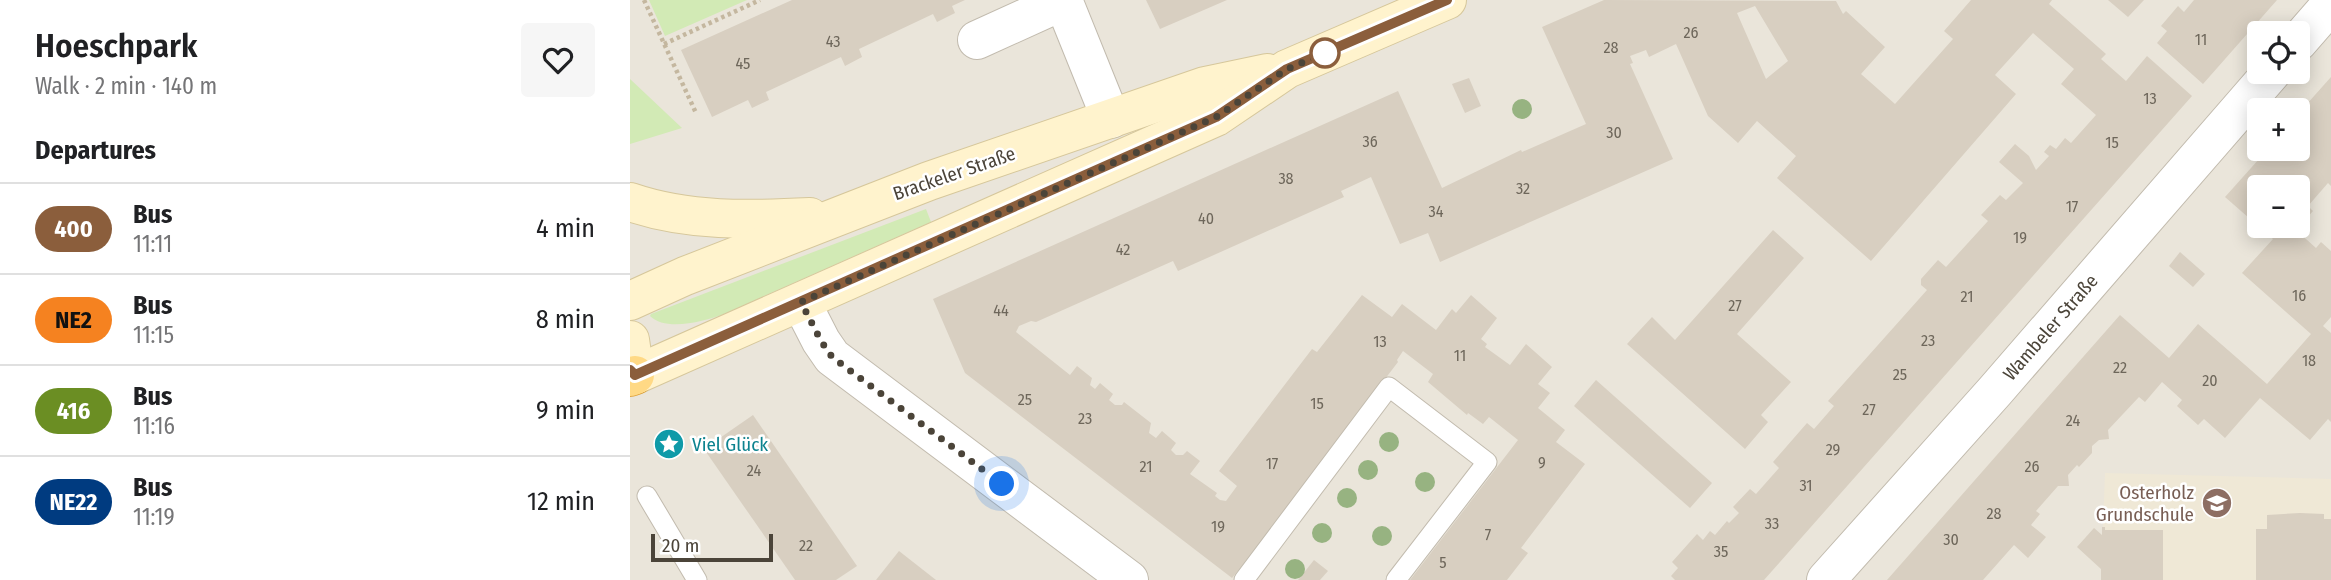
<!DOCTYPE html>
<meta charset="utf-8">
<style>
:root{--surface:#fff;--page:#f6f6f6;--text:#202124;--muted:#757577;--line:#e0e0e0}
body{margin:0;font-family:"Fira Sans Condensed",sans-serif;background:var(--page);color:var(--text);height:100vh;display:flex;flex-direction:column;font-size:26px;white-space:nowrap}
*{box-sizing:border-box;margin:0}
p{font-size:23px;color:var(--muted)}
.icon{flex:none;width:38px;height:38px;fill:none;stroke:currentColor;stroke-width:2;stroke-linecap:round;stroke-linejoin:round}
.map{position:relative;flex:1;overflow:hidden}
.panel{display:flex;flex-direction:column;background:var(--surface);width:630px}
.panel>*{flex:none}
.badge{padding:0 14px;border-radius:23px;font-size:24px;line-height:46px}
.fabs{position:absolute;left:1617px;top:21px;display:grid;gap:14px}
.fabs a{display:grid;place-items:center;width:63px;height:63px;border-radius:7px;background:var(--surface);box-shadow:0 4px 18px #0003;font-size:35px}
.scale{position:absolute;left:21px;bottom:18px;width:122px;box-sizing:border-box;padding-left:7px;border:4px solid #4b4439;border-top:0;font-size:19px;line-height:24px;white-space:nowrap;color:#4b4439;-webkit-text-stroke:5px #fff;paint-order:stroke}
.you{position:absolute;width:35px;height:35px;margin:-18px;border:5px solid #fff;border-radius:50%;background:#1a73e8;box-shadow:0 0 0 10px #1a73e833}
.map>.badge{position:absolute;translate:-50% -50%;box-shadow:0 0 0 4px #fff}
h2{padding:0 35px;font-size:26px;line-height:63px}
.round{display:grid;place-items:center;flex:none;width:74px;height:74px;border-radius:7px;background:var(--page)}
.headline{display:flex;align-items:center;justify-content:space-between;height:119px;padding:0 35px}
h1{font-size:33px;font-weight:600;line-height:52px}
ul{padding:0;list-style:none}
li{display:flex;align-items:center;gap:21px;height:91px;padding:0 35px;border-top:2px solid var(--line)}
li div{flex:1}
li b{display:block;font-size:26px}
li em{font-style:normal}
li .badge{min-width:77px;font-weight:700;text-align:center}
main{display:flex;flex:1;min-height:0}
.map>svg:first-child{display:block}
</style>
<main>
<section class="panel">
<div class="headline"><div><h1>Hoeschpark</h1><p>Walk · 2 min · 140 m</p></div><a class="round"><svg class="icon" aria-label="heart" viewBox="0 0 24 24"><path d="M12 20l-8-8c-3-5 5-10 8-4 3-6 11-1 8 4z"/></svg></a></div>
<h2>Departures</h2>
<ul>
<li><span class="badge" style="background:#8b5e3c;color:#fff">400</span><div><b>Bus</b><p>11:11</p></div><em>4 min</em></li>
<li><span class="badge" style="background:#f58220;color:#111">NE2</span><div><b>Bus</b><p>11:15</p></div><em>8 min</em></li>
<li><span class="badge" style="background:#6b8e23;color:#fff">416</span><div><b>Bus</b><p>11:16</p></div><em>9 min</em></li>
<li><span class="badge" style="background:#003b80;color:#fff">NE22</span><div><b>Bus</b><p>11:19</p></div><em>12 min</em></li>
</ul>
</section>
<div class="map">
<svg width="1701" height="580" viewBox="0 0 1701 580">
<rect width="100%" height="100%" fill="#f6f3ec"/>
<path fill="#eae5da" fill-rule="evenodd" d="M0,0H1701V580H0ZM1629,33H1668V72H1629ZM1629,110H1668V149H1629ZM1629,187H1668V226H1629Z"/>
<polygon fill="#efe8d6" points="1475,473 1701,479 1701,580 1471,580"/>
<g fill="#d2eab5">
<polygon points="19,0 117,0 35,36"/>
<polygon points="0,79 52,128 0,144"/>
<path d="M296,209L301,222L94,314C75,321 36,332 20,316L21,314Z"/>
</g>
<g fill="#d8cfc1" fill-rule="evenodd">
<polygon points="162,0 335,0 322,6 325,13 307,22 303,14 229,49 232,57 215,66 211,57 136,92 139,100 122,108 118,100 82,117 51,50"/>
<polygon points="516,0 597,0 530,29"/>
<path d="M974,0L1206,1L1213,14L1216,11L1255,47L1231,74L1265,104L1323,39L1314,31L1341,0H1422L1419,4L1476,54L1471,59L1496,81L1517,56L1562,96L1134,580H1045L1041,576L1048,568L1042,562L1067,534L1073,540L1080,531L1085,535L1097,521L1099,523L1109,513L1103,507L1120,489L1126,494L1149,468L1143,462L1177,423L1184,429L1204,406L1198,401L1297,290L1291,285V279L1308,260L1316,267L1358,221L1351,215L1370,195L1376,200L1393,183L1369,162L1385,144L1399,156L1406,170L1419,156L1414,152L1420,145L1426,149L1435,138L1441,143L1466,115L1431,84L1444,69L1403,33L1365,75L1386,94L1241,261L1147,178L1166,156L1127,121L1108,143L1078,116L1046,44L1019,57L1016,50L1000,56L1003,63L1000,64L1043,159L810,262L798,233L770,244L741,177L711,191L714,197L548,271L543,261L406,322L401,321L389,326L386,332L440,375L447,366L462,378L460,385L465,389L470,383L483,394L479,400L485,405H492L494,402L521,423L519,433L526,438L532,431L546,443L541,450L546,455H553L557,451L570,461L560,474L587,493L585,496L590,500L596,501L607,486L589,471L682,349L687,352L732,295L762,317L772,304L806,330L822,309L826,313L841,295L867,318L851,339L857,344L855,347L880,365L896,344L922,367L908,384L920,393L908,408L935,430L926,442L955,464L891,548L898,553L877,580H780L888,440L859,417L853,424L838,413L837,415L798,382L803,374L773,351L767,360L768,362L649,517L637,533L639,534L602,578L335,373L303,299L768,91L812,188L891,150L892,152L956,124L912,27ZM1125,6L1158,61L1136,79L1107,13Z"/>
<polygon points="1478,0 1514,0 1498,17"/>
<polygon points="1564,0 1647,0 1573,84 1527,43 1537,31 1531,26 1548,6 1554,12"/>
<path d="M1701,77V186L1698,183L1678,206L1683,211L1666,230L1686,248L1691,242L1701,251V317L1693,326L1701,333V422L1698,419L1680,440L1630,398L1595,438L1574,419L1568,425L1547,406L1552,400L1532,382L1515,402L1509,397L1478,430L1479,439L1469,440L1462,446V453L1449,467L1447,465L1438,475L1439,486H1428L1406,511L1410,514L1401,525L1416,537L1398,558L1384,545L1353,580H1257L1490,315L1539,358L1568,324L1637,384L1681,334L1612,273L1643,239L1595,197L1638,149H1668V114ZM1629,187H1668V226H1629Z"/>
<polygon points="839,78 851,106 835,113 822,84"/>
<polygon points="1143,230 1174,258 1107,334 1161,382 1131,415 1138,422 1115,449 997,344 1022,317 1045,340"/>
<polygon points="1550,252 1575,274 1563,287 1539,266"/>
<polygon points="966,380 1082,483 1060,508 944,406"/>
<polygon points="123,415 227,566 206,580 165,580 74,449"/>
<polygon points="1670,513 1694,514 1694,519 1701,519 1701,580 1626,580 1626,529 1637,529 1637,515"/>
<polygon points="1472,527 1475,527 1475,530 1533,530 1533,580 1471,580 1471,569 1447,547 1464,528 1472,535"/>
<polygon points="269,551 306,580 246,580"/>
<polygon points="684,560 698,571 690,580 668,580"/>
</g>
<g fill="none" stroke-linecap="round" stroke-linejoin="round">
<g stroke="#c2bbae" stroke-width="21">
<g id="service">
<polyline points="17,496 67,580"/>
<polyline points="614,580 759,387 857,462 766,580"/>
</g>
</g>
<g stroke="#c2bbae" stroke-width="40">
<g id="minor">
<polyline points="433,0 481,119"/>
<polyline points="347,40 433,1"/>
<polyline points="1668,42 1701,4"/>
<polyline points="171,302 191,341 202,357 499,580"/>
<polyline points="1196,580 1365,391 1642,72"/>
</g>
</g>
<g stroke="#d6c79b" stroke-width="40">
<g id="secondary">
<path d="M0,202C58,222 120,220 180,217"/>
<polyline points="0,301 55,276 299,181 575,86 637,73"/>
<polyline points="0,340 5,375"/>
<polyline points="5,375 586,117 657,69 817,0"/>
</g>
</g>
<g stroke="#e0a43c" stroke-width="40">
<polyline id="trunk" points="0,377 5,375"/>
</g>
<g stroke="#c4b79f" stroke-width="4.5" stroke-dasharray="3.5 3.5" stroke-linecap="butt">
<polyline points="14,0 66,113"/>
<polyline points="34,44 130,0"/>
</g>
<use href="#service" stroke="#fff" stroke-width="19"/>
<use href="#minor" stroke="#fff" stroke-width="38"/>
<use href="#secondary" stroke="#fff3cd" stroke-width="38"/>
<use href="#trunk" stroke="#ffd985" stroke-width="38"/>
</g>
<g fill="#97b381">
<circle cx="892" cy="109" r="10"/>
<circle cx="759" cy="442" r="10"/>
<circle cx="738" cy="470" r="10"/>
<circle cx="795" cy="482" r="10"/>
<circle cx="717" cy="498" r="10"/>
<circle cx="692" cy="533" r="10"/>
<circle cx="752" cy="536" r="10"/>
<circle cx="665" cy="569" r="10"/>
</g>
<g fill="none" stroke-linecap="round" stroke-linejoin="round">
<g stroke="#fff" stroke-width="16">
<polyline id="line" points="0,370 5,375 586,117 657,69 817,0"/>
</g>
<use href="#line" stroke="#8b5e3c" stroke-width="10"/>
<polyline stroke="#4b4439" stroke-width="7" stroke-dasharray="0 12.6" points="372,484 202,357 191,341 171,302 586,117 657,69 695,53"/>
</g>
<defs>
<g id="sight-disc" transform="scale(1.575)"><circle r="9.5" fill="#0f9aa8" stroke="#fff"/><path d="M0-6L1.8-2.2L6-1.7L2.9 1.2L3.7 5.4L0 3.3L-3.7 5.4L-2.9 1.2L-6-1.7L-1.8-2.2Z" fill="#fff"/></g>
<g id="school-disc" transform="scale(1.575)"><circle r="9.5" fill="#8d6e63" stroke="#fff"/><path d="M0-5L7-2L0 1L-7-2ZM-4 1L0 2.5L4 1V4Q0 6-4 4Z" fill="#fff"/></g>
</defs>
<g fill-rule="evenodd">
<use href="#sight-disc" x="39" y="444"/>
<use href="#school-disc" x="1587" y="503"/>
</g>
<circle fill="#fff" stroke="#8b5e3c" stroke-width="3.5" cx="695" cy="53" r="14"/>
<g text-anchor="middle" stroke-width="5" stroke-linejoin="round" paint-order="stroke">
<g font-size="16" fill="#6e675b">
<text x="1061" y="38">26</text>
<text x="1571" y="45">11</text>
<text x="203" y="47">43</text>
<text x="981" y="53">28</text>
<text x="113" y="69">45</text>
<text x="1520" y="104">13</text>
<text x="984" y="138">30</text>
<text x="740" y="147">36</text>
<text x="1482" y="148">15</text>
<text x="656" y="184">38</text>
<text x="893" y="194">32</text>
<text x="1442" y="212">17</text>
<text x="806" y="217">34</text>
<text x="576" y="224">40</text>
<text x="1390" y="243">19</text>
<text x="493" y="255">42</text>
<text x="1669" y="301">16</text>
<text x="1337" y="302">21</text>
<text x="1105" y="311">27</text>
<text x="371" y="316">44</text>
<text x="1298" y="346">23</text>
<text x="750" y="347">13</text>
<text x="830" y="361">11</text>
<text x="1679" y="366">18</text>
<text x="1490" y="373">22</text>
<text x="1270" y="380">25</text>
<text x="1580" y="386">20</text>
<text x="395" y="405">25</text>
<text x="687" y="409">15</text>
<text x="1239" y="415">27</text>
<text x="455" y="424">23</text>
<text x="1443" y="426">24</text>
<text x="1203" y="455">29</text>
<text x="912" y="468">9</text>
<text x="642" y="469">17</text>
<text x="516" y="472">21</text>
<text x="1402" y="472">26</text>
<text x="124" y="476">24</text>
<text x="1176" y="491">31</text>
<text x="1364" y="519">28</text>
<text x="1142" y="529">33</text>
<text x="588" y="532">19</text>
<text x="858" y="540">7</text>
<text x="1321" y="545">30</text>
<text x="176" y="551">22</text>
<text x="1091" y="557">35</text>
<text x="813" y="568">5</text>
</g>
<g font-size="19" fill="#4b4439" stroke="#fff">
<text transform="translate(324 173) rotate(-19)" y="7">Brackeler Straße</text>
<text transform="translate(1420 327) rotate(-49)" y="7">Wambeler Straße</text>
</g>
<g font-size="19" fill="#0d838f" stroke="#fff" text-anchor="start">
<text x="62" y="451">Viel Glück</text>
</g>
<g font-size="19" fill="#785e54" stroke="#fff" text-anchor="end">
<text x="1564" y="499">Osterholz<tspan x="1564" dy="22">Grundschule</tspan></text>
</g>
</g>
</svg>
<div class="fabs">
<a><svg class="icon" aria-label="locate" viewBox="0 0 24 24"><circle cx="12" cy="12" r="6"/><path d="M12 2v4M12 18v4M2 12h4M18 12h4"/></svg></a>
<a>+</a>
<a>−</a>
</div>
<div class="scale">20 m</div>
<div class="you" style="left:372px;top:484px"></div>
</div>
</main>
